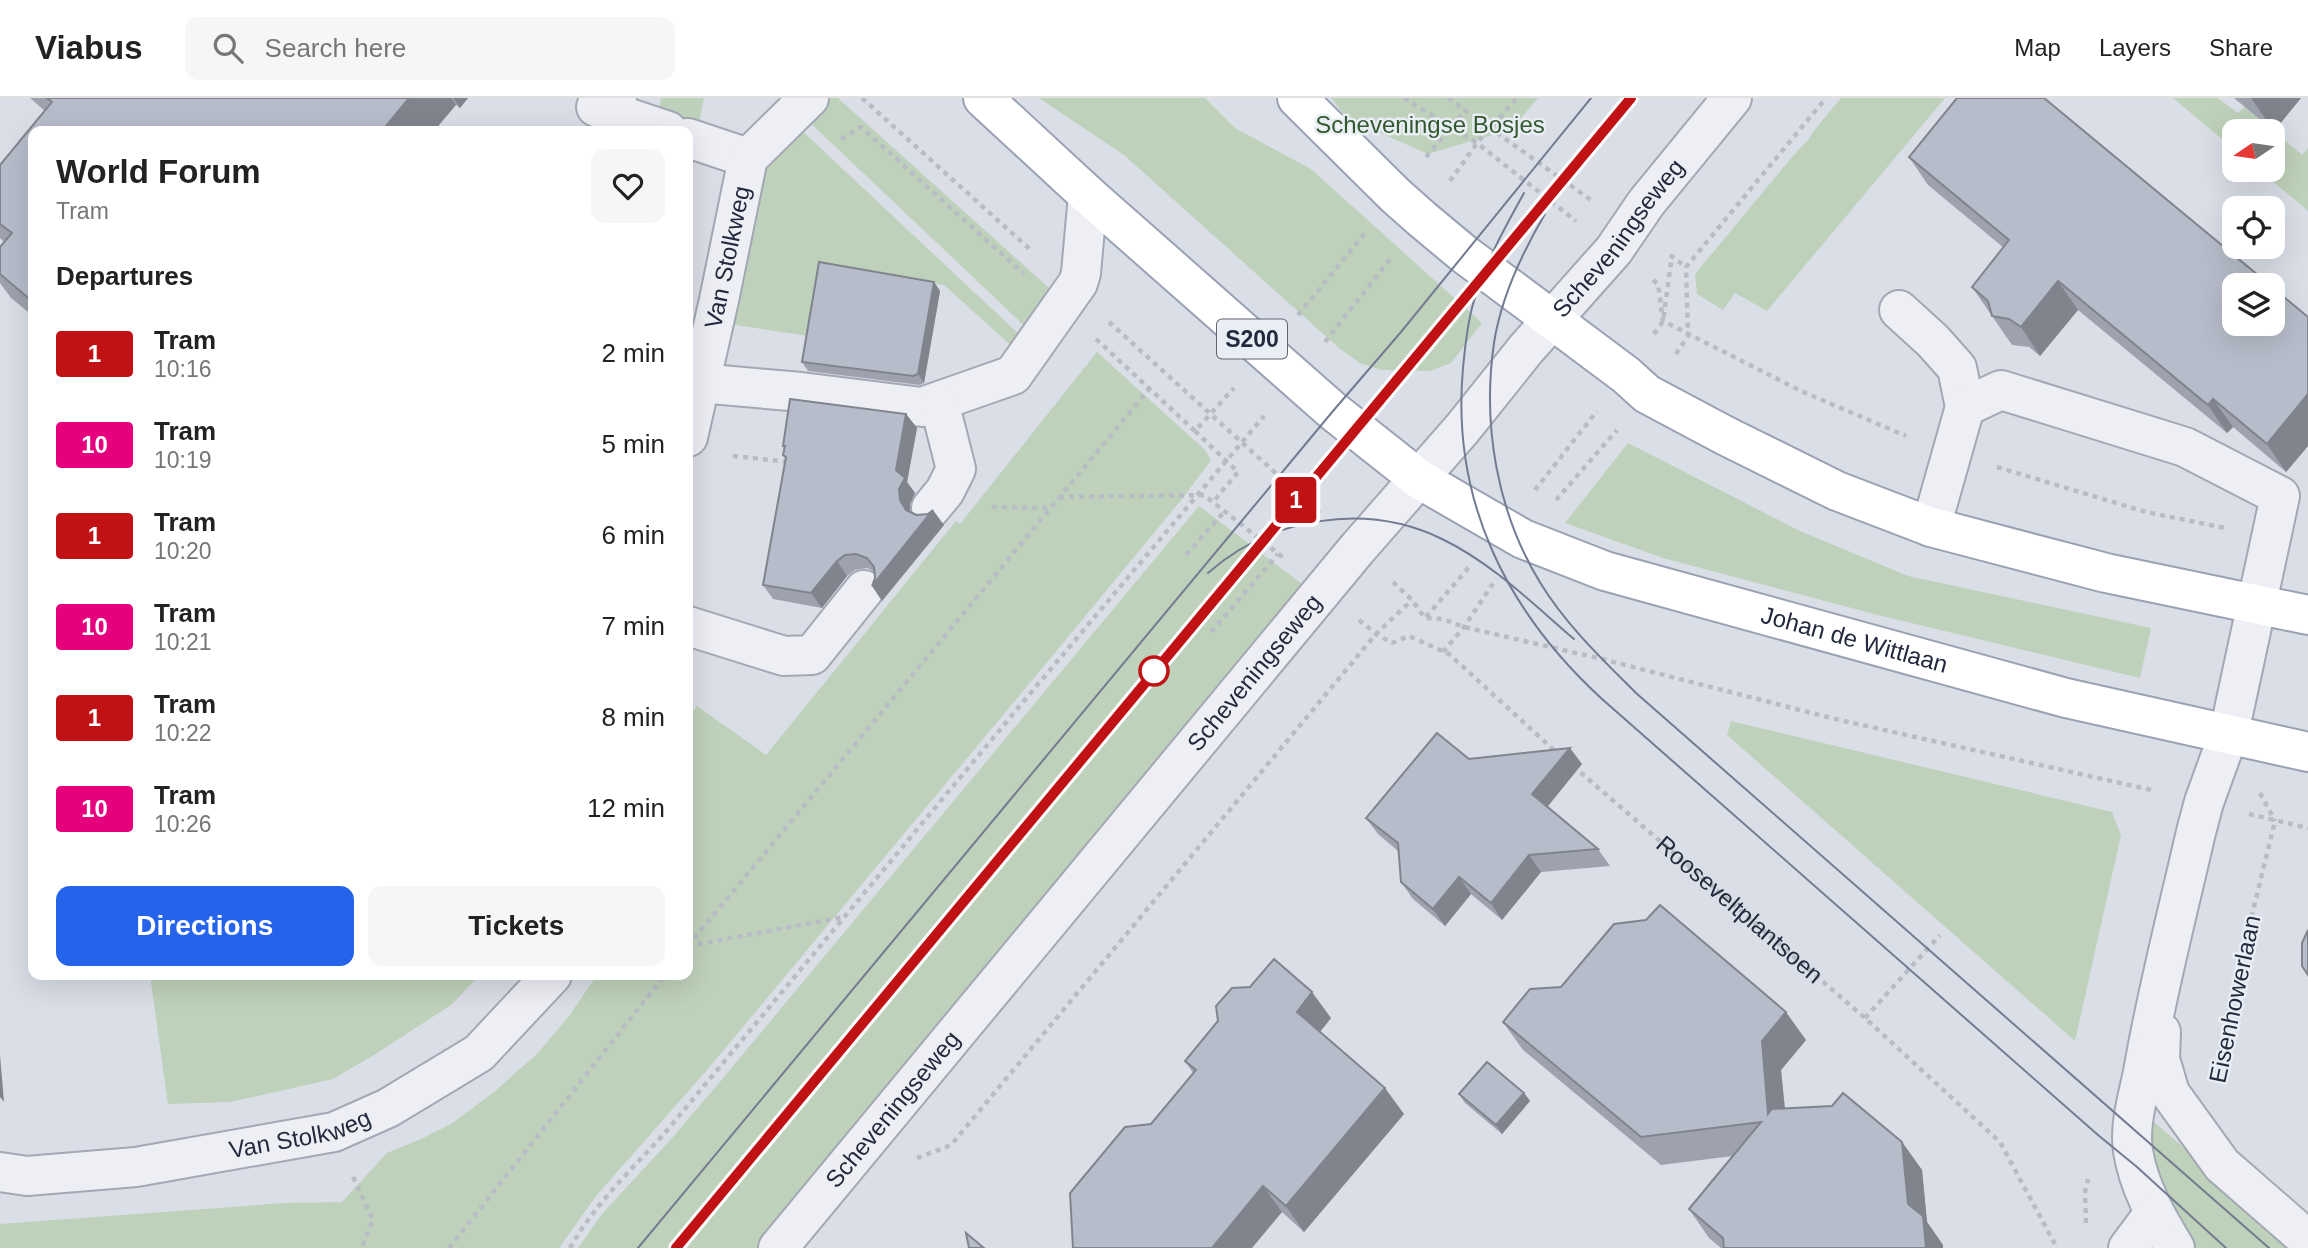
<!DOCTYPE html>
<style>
:root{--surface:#fff;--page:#f6f6f6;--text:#222;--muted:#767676;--line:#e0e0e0;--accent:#2563eb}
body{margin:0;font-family:Helvetica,sans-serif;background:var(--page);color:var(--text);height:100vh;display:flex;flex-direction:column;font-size:26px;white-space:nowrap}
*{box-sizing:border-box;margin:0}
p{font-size:23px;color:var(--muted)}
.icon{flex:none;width:38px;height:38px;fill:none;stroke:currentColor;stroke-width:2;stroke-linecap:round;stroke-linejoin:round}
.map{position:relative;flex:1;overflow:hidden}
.side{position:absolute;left:28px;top:28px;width:665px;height:854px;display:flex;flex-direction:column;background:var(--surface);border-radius:14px;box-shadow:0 7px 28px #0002}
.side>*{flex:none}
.badge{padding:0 14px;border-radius:5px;font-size:24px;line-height:46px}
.needle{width:46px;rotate:257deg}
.fabs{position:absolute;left:2222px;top:21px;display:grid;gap:14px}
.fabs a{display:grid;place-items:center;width:63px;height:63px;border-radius:14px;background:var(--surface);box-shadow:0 7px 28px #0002;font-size:35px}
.map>.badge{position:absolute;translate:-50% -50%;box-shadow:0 0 0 4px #fff}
h2{padding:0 28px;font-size:26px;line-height:63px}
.round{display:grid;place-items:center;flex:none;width:74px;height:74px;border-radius:14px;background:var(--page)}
.overview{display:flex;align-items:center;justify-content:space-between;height:119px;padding:0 28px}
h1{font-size:33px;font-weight:700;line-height:52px}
.button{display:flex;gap:14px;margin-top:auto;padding:14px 28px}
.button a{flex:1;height:80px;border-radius:14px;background:var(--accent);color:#fff;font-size:28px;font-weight:700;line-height:80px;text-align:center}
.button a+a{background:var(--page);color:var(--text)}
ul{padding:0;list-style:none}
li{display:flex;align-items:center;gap:21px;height:91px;padding:0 28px}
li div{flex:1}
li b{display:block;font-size:26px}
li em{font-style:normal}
li .badge{min-width:77px;font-weight:700;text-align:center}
header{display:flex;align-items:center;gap:42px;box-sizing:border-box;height:98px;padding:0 35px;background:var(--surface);border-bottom:2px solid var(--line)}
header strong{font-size:33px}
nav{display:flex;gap:38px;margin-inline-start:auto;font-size:24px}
.search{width:490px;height:63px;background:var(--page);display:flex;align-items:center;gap:18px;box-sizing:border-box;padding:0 24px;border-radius:14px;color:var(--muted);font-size:26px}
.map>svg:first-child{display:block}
</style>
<header>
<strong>Viabus</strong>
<div class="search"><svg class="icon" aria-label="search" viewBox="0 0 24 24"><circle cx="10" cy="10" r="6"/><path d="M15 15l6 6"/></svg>Search here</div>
<nav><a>Map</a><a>Layers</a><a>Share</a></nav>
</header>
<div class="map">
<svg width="2308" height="1150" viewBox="0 0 2308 1150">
<rect width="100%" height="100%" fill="#dadee7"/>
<g fill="#bed1ba">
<polygon points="661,0 704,0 688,79 688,33 655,33"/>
<polygon points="822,0 838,0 1059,199 1031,234 804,19"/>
<polygon points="1039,0 1205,0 1235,30 1311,71 1482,225 1451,265 1430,273 1382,272 1360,265 1340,251 1124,57"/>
<polygon points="1331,0 1538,0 1512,31 1428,56 1347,20"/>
<polygon points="1841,0 1945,0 1767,213 1735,195 1723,212 1697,196 1695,176 1792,59 1809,41 1812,35"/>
<polygon points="2173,0 2218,0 2238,15 2245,9 2302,57 2308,50 2308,113 2259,72 2273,72 2273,33 2235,33 2235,52"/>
<polygon points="797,28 1024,241 1016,252 944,187 821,168 808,238 729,226 762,67"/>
<polygon points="1097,254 1205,352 1211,362 1182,401 1058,551 707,972 596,1098 559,1150 0,1150 0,1126 285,1105 342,1104 387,1055 419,1042 451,1026 494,994 538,955 569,918 597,877 688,877 688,637 691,616 697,608 766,657 956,423 960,426"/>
<polygon points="1628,345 1800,433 1908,478 2151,530 2140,580 1878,517 1663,460 1565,425"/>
<polygon points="1199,408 1314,495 770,1150 578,1150 602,1116 672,1040 719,985"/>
<polygon points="1731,623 2112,714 2121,737 2075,943 1727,637"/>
<polygon points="150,877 480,877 451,907 374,957 333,981 230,1004 168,1006"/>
<polygon points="2148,1019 2301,1150 2194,1150 2169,1107 2146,1029"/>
</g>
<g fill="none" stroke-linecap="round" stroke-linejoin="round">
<g stroke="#a3a8b4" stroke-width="42">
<g id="minor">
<polyline points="617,0 596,9 668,33"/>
<polyline points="688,40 748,60"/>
<polyline points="1899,212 1933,243 1957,270 1965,309"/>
<polyline points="699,285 801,294 922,309 1013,277 1078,185 1081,175 1088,97"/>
<path id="s2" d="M688,339L719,202L748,60L809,0"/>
<polyline points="931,410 945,393 956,371 939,304"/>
<path d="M1931,429L1965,309L2001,292L2185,349L2280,398L2229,635L2204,704L2196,734C2178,813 2157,893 2143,974C2138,999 2129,1027 2133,1053C2139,1089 2156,1119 2175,1150"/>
<polyline points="688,528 784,558 812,557 864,492"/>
<polyline points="2161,934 2160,961 2170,995 2222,1067 2308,1142"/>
<path id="s3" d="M0,1074L27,1078L136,1069L334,1034L388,1010L479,955L552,877"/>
<path id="s4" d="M778,1150L1357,451L1462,331L1526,251L1614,152L1646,105L1732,0"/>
<polyline points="2128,1150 2154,1115"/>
</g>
</g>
<g stroke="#99a1b3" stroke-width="42">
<g id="major">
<path id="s5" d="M983,0L1088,97L1333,313L1419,381L1523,441L1605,473L2066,600L2308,654"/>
<polyline points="1297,0 1396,98 1422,121 1464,156 1626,277 1647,296 1726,338 1837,393 1931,429 2106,475 2308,517"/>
</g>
</g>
<g stroke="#b8bcc5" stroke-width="4.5" stroke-dasharray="5 5" stroke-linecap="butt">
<polyline points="862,0 1033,154"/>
<polyline points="1404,0 1477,45 1576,123"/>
<polyline points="1448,0 1591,102"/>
<polyline points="841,41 861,29 1024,176"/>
<polyline points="1426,59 1465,12"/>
<polyline points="1450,83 1477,45 1517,0"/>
<polyline points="1670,157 1686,169"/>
<polyline points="1653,182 1658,186 1663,223 1801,293 1906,338"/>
<polyline points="1298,217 1365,135"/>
<polyline points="1109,224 1323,418"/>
<polyline points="1654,236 1663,223 1672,157"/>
<polyline points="1096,241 1195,333 1234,290"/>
<polyline points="1325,244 1391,160"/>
<polyline points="1676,256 1688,238 1686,169 1826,0"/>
<polyline points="1195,333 1238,374 1213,404"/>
<polyline points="733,358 790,364"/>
<polyline points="1997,369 2146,414 2225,430"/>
<polyline points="1535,392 1597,313"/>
<polyline points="1059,399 1204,397 1285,461"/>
<polyline points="1556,402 1617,332"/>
<polyline points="992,409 1050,410"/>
<polyline points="1186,457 1225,413"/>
<polyline points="1393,484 1412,502 1425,520 1443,521 1464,529 1602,561 1831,620 2156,693"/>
<polyline points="1426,519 1470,468"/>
<polyline points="1359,522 1376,536 1392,545 1409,538 1449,556 1556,654"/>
<polyline points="1211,534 1278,456"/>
<polyline points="1443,554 1464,529 1496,481"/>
<path id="s1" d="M1573,668L1865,920L2000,1044L2057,1150"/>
<polyline points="2260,695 2275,723"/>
<polyline points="2249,716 2308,730"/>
<polyline points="688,848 1150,290"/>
<polyline points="688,848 844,819"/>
<polyline points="1865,920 1940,837"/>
<polyline points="2216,975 2233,894 2275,723"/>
<polyline points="917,1060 951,1047 1376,536 1412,502"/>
<polyline points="353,1079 373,1122 362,1149"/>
<polyline points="2086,1125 2085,1094 2088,1081"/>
<polyline points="449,1150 665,877"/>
<path d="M570,1150C594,1107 631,1072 664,1036L1023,604L1264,318"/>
</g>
<use href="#minor" stroke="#edeff5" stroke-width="38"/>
<use href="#major" stroke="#fff" stroke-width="38"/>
<g stroke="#727b91" stroke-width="2">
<path d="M1524,95C1504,131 1484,167 1473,206C1467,227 1465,249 1463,270C1451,402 1506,513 1602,601L2098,1037L2137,1069L2226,1150"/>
<path d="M1545,116C1522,155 1501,199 1494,245C1482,327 1497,415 1541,486C1567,528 1602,561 1636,595L2269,1150"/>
<path d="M1208,475C1271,419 1366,404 1442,441C1492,465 1533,506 1574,541"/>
<polyline points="638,1150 1333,313 1401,234 1591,0"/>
<polyline points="676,1150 1631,0"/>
</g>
</g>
<g fill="#9da2ae">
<polygon points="30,0 468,0 460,10 456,7 33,33 33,218 11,200 0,185 0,149 4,144 0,140 0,67 45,13"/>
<polygon points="2234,0 2301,0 2274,33"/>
<polygon points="1909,59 2308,219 2308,348 2286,374 2233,329 2227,335 2078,212 2040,258 2029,249 2012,247 1972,189 2004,150 1928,87"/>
<polygon points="934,184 940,193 924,285 920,287 808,273 802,264"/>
<polygon points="906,316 917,330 907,384 915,395 910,406 910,413 944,427 882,503 874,473 867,470 855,472 847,478 822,510 773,501 763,487 786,361 783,357 784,350 783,348"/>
<polygon points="1469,661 1582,666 1547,709 1598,751 1610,768 1541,774 1502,822 1471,796 1445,828 1413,801 1401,784 1398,753 1378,736 1366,720"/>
<polygon points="1331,920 1320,934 1404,1016 1304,1134 1282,1114 1151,1026 1194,976 1185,963"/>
<polygon points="1503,924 1806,942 1781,972 1785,1011 1902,1044 1922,1072 1927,1124 1943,1147 1943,1150 1721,1150 1709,1140 1689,1111 1733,1058 1661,1067 1523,952"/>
<polygon points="1524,995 1530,1003 1502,1036 1465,1005 1459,996"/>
</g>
<g fill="#80848d">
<polygon points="409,0 451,0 456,7 434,33 382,33"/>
<polygon points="453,0 468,0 460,10"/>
<polygon points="2251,0 2301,0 2274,33"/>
<polygon points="2058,183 2078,212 2040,258 2021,229"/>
<polygon points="934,184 940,193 924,285 918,276"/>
<polygon points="2308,296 2308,348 2286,374 2267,346"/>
<polygon points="2213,301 2233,329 2227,335 2208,307"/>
<polygon points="906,316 917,330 907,384 915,395 910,406 910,417 900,402 896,372"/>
<polygon points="933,412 944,427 882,503 872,488"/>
<polygon points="837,463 847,478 822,510 811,495"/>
<polygon points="1570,650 1582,666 1544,713 1532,696"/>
<polygon points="1529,757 1541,774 1502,822 1491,805"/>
<polygon points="1459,779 1471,796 1445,828 1433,811"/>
<polygon points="1312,894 1331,920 1315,940 1297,914"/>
<polygon points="1786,914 1806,942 1781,972 1788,1044 1768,1016 1762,943"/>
<polygon points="0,957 4,1004 0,999"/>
<polygon points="1385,990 1404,1016 1304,1134 1286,1108"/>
<polygon points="1524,995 1530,1003 1502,1036 1496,1027"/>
<polygon points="1902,1044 1922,1072 1927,1124 1943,1147 1943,1150 1926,1150 1908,1106"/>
<polygon points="1263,1088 1282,1114 1252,1150 1212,1150"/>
</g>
<g fill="#b7bcca" stroke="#80848d" stroke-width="2">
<polygon points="47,0 409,0 382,33 33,33 33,204 0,176 0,149 12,135 0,126 0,67 52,4"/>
<polygon points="1957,0 2044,0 2270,187 2235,187 2235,226 2273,226 2273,190 2308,219 2308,296 2267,346 2213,301 2208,307 2058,183 2021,229 2009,221 1992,218 1988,203 1972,189 2009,142 1909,59"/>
<polygon points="819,164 934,184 918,276 913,278 802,264"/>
<polygon points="790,301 906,316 896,372 905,380 899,391 900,402 906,412 916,417 928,416 933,412 872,488 875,480 874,469 867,460 856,456 845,457 837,463 811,495 763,487 786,359 783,357 785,348 783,348"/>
<polygon points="1437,635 1469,661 1570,650 1532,696 1598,751 1529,757 1491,805 1459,779 1433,811 1401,784 1398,745 1366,720"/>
<polygon points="1660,807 1786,914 1762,943 1768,1016 1772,1011 1832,1008 1843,995 1902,1044 1908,1106 1923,1118 1926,1150 1724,1150 1723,1140 1689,1111 1761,1024 1641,1039 1503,924 1530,891 1561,889 1614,826 1646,822"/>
<polygon points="2308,832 2308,877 2302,868 2302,845"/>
<polygon points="1274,861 1312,894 1297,914 1385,990 1286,1108 1263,1088 1212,1150 1073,1150 1070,1095 1125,1029 1151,1026 1196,972 1185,963 1218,923 1216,908 1232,890 1250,889"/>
<polygon points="1487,964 1524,995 1496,1027 1459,996"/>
<polygon points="966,1135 984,1150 969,1150"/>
</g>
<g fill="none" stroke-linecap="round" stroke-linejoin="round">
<g stroke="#fff" stroke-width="16">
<polyline id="line" points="676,1150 1631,0"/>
</g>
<use href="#line" stroke="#c01115" stroke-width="10"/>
</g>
<circle fill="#fff" stroke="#c01115" stroke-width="3.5" cx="1154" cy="573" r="14"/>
<g text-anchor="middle" stroke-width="5" stroke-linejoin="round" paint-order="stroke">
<rect fill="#e9edf4" stroke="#5e6475" stroke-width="2" x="1217" y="221.5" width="70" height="39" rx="5"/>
<g font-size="23" font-weight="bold" fill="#232a3e">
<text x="1252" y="249">S200</text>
</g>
<g font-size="24" fill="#335a2f" stroke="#e9edf4">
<text x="1430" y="35">Scheveningse Bosjes</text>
</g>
<g font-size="24" fill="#232a3e" stroke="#e9edf4">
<text dy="8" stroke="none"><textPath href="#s4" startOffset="1314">Scheveningseweg</textPath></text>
<text dy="8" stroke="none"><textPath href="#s2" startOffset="184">Van Stolkweg</textPath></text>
<text dy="8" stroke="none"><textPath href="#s5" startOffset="1046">Johan de Wittlaan</textPath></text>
<text dy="8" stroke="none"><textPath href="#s4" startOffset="747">Scheveningseweg</textPath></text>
<text dy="8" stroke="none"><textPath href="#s1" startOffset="220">Rooseveltplantsoen</textPath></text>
<text transform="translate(2235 901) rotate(-78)" y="8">Eisenhowerlaan</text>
<text dy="8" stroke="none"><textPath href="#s4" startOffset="180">Scheveningseweg</textPath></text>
<text dy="8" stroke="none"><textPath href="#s3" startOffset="304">Van Stolkweg</textPath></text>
</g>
</g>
</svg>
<div class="fabs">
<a><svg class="needle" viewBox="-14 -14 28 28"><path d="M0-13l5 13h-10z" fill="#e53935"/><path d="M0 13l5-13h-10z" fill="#767676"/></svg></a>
<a><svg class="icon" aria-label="locate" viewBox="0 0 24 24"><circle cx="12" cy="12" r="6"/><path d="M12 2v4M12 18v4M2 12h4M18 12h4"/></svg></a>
<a><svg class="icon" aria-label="layers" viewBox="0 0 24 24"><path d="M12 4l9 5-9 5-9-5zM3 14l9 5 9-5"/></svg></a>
</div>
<b class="badge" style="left:1296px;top:402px;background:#c01115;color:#fff">1</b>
<section class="side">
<div class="overview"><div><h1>World Forum</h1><p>Tram</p></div><a class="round"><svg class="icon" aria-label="heart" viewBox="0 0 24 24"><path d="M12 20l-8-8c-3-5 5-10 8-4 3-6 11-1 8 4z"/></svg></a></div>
<h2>Departures</h2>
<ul>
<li><span class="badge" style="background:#c01115;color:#fff">1</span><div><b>Tram</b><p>10:16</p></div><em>2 min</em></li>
<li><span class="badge" style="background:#e6007e;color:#fff">10</span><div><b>Tram</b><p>10:19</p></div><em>5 min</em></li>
<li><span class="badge" style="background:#c01115;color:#fff">1</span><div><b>Tram</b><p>10:20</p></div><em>6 min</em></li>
<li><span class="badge" style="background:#e6007e;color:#fff">10</span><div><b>Tram</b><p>10:21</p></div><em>7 min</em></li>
<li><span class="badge" style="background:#c01115;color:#fff">1</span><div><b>Tram</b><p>10:22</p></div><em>8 min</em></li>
<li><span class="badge" style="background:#e6007e;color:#fff">10</span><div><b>Tram</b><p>10:26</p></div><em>12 min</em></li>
</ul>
<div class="button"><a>Directions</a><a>Tickets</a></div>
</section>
</div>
